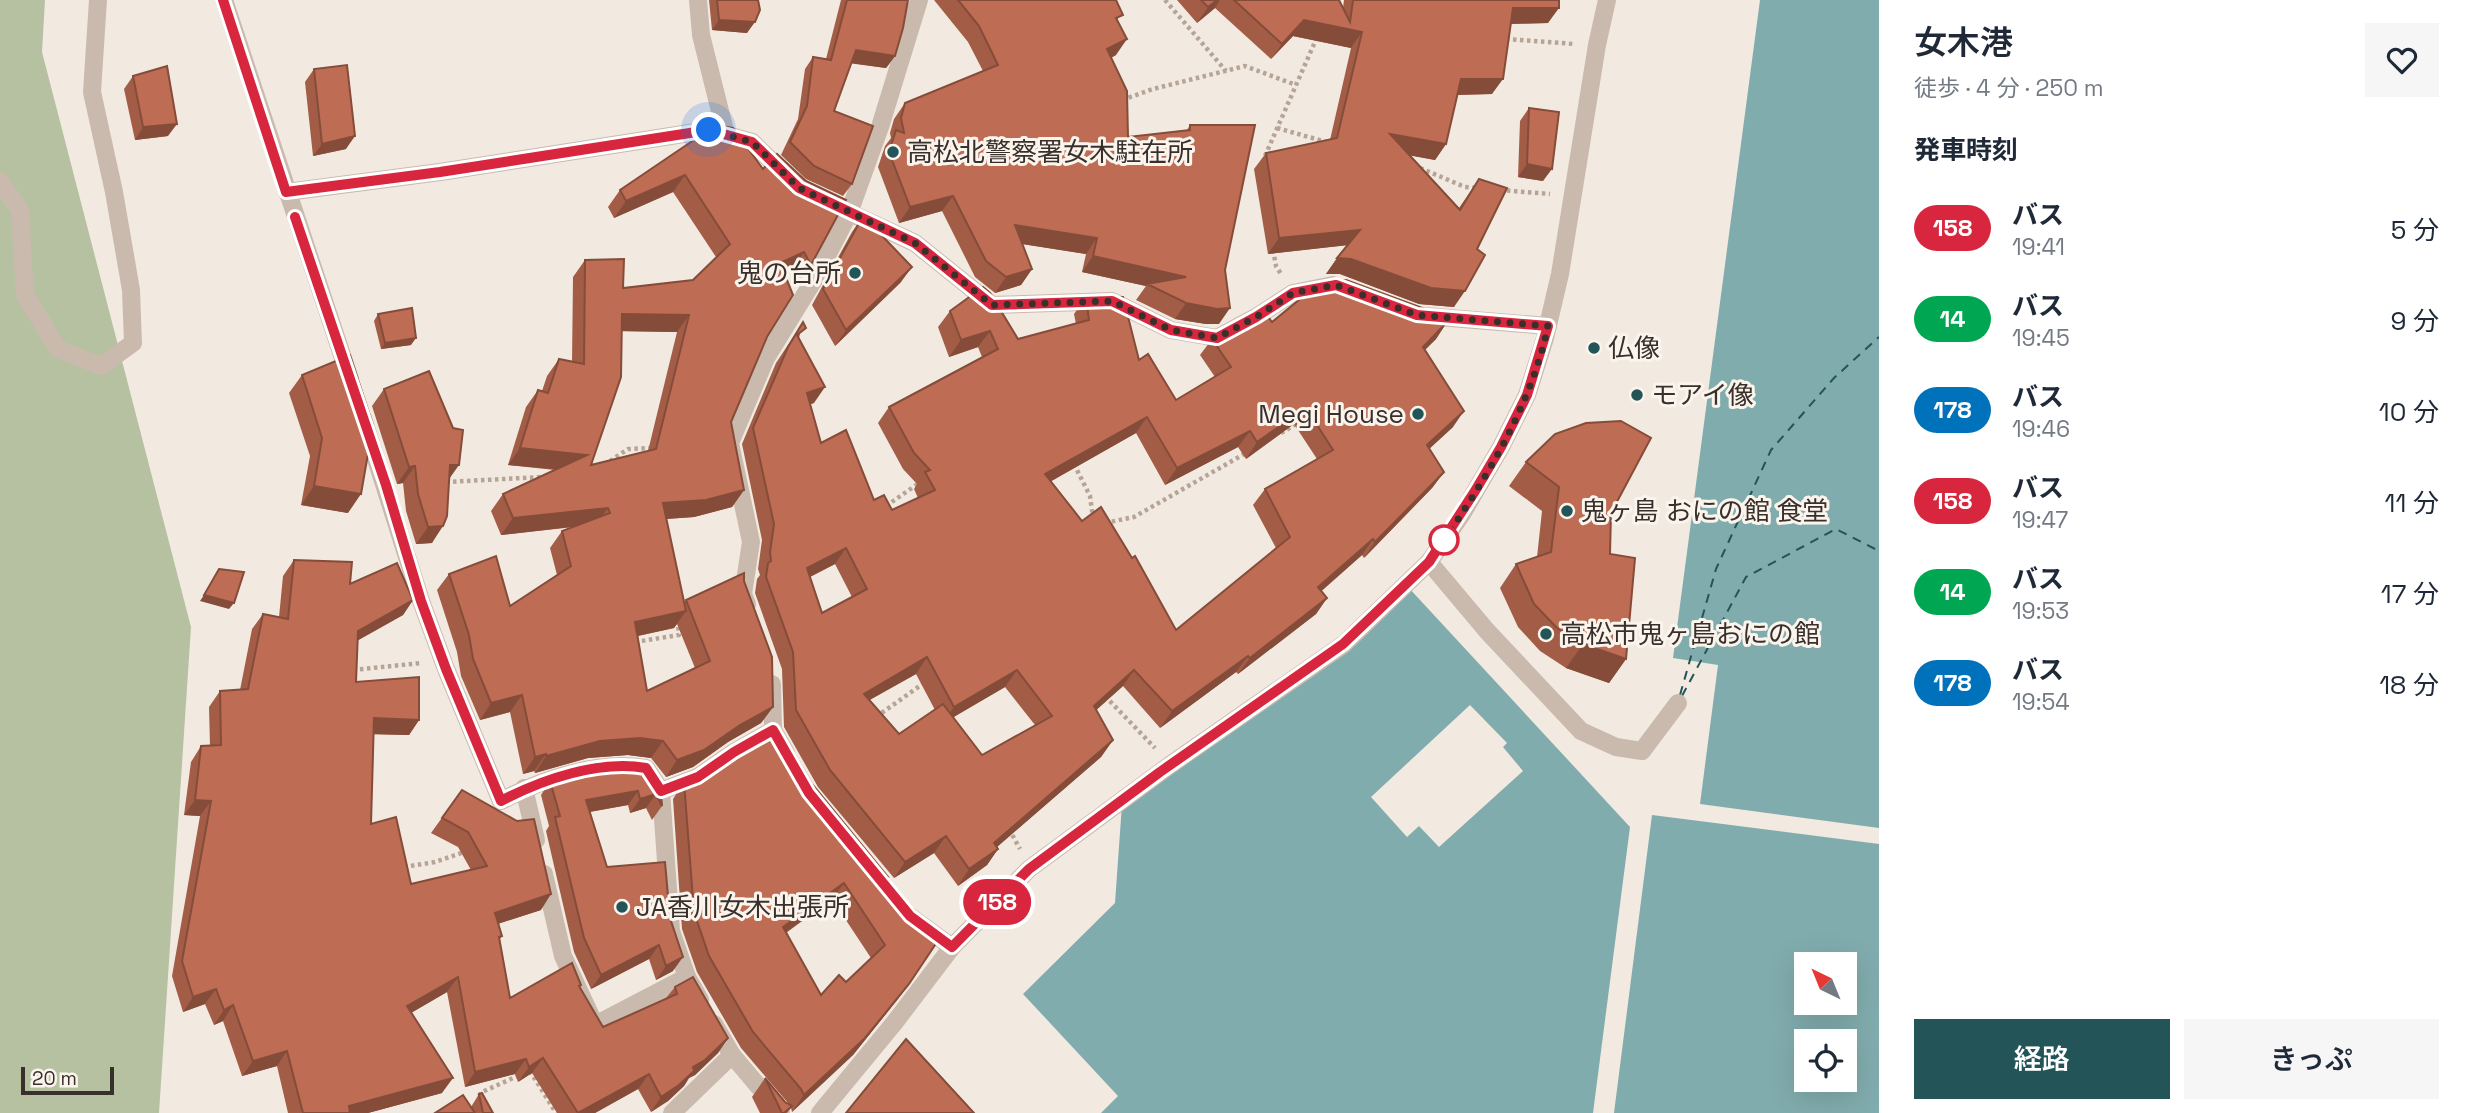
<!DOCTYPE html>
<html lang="ja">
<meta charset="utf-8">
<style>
:root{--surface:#fff;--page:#f6f6f7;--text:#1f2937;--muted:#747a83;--accent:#235558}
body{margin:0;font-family:"Space Grotesk","Noto Sans JP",sans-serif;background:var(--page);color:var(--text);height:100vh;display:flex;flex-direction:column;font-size:26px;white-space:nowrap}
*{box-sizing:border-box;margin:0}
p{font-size:23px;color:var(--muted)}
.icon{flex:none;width:38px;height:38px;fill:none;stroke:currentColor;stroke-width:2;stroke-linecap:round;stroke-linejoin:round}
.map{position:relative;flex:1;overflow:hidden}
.side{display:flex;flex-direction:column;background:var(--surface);width:595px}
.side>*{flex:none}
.badge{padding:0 14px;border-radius:23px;font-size:24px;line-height:46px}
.needle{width:46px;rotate:317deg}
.fabs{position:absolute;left:1794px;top:952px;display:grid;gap:14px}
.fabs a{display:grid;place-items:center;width:63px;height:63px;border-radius:0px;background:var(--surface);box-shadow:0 7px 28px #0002;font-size:35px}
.scale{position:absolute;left:21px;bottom:18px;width:93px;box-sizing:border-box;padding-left:7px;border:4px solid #392f2b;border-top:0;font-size:19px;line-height:24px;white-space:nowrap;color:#392f2b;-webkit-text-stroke:5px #faf4ed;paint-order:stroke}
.you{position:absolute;width:35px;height:35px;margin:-18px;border:5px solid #fff;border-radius:50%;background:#1a73e8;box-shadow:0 0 0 10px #1a73e833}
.map>.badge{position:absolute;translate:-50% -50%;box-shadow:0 0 0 4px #fff}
h2{padding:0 35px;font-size:26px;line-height:63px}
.round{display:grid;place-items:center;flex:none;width:74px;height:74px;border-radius:0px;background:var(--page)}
.headline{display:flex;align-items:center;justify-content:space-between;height:119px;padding:0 35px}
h1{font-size:33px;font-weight:600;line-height:52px}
.action{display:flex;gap:14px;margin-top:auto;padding:14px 35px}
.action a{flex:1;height:80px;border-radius:0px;background:var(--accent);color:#fff;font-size:28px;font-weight:600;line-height:80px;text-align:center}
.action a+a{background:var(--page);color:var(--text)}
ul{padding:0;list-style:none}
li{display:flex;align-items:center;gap:21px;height:91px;padding:0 35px}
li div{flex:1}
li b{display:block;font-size:26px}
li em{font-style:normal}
li .badge{min-width:77px;font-weight:700;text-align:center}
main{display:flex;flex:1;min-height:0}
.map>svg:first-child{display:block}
</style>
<main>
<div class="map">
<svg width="1879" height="1113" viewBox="0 0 1879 1113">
<rect width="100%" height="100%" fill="#f2eae1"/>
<polygon fill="#b6c1a1" points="0,0 45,0 42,52 191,627 159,1113 0,1113"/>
<g fill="#81acad" fill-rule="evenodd">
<polygon points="1760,0 1879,0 1879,828 1700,804 1718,665 1673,658"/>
<polygon points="1408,587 1630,827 1593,1113 1101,1113 1118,1096 1023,994 1115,903 1122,804"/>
<path d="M1652,815L1879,844V1113H1614ZM1844,964V1003H1806V964ZM1844,1041V1080H1806V1041Z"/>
</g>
<polygon fill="#f2eae1" points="1470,705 1507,743 1503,747 1523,771 1439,847 1419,826 1407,837 1371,797"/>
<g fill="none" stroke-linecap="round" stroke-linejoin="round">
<g stroke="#235558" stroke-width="2" stroke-dasharray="9 7" stroke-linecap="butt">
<polyline points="1680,695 1716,569 1771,450 1834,378 1879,337"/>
<polyline points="1682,696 1746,577 1836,529 1879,551"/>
</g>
<g stroke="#b6a497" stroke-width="4.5" stroke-dasharray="3.5 3.5" stroke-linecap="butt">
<polyline points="1165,0 1226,71"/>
<polyline points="1506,39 1574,44"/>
<polyline points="1122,100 1153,89 1245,66 1296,85"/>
<polyline points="1277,128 1330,143"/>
<polyline points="1265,156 1318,35"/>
<polyline points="1420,168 1465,187 1477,188"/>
<polyline points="1500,190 1550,194"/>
<polyline points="1273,250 1276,266 1281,274"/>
<polyline points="1281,433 1298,423"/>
<polyline points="610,461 628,449 654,448"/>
<polyline points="1074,464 1090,496 1093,518"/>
<polyline points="446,482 542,477"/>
<polyline points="886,506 919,483"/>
<polyline points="1105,523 1134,517 1246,453"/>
<polyline points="635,642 679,635 678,624"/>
<polyline points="353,670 421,663"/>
<polyline points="1105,696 1155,748"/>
<polyline points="876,717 924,683"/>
<polyline points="1009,829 1020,849"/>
<polyline points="404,867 435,862 467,851"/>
<polyline points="530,1071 556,1113"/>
<polyline points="479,1096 482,1092 520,1075"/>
</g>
<g stroke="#cabaad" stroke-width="18">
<polyline points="224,0 350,379"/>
<polyline points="698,0 701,35 726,135"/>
<polyline points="0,181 20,210 25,295 58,349 101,366 133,343 131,290 114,192 92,92 98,0"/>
<polyline points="287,192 440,172 709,130 752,142 788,177"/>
<polyline points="822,200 915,243 992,305 1112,301 1171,330 1217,338 1256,317 1293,293 1333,285"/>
<polyline points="1426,316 1548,326"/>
<path d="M363,418L421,601L446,669L501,801C542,779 599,760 646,768L661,791L671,931L687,977L700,1000"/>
<polyline points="1429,562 1487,631 1581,731 1616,747 1642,751 1678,703"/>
<polyline points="747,604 743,594 751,542 730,443 766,358 817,275 849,213 880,127 919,0"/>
<polyline points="772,684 773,730 786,753"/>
<polyline points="524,788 536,840"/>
<polyline points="661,791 698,777 734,752 773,730"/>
<polyline points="544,874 563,956 595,1025 687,977"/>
<polyline points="908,915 952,947"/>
<polyline points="714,1024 732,1055"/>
<polyline points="672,1113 732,1055 781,1113"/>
<polyline points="820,1113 895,1022 952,947 1029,869 1170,765 1344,644 1429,562 1462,514 1501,447 1527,395 1545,338 1560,274 1597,45 1607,0"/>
</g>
</g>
<g fill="#a35d47" fill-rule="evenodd">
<polygon points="709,0 758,0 747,33 712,30"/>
<polygon points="841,0 908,0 895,56 886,68 852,63 834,111 852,184 843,196 806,179 781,155 798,119 805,69 813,57 826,59"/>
<polygon points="934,0 1116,0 1118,22 1116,55 1111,58 1128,137 1187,130 1190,125 1225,270 1219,324 1206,324 1175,319 1136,300 1146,286 1082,272 1086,254 1022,244 1032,269 1021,285 995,293 975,277 942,211 899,223 878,167 885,146 891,138 890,133 894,119 905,103 983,71 968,42"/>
<polygon points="1177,0 1339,0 1343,8 1344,0 1559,0 1548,23 1511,24 1492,94 1457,95 1446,144 1435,160 1410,155 1459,208 1479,179 1477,249 1454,307 1419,304 1340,274 1326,274 1347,245 1268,254 1254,169 1266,153 1330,140 1351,48 1293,36 1271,59 1215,8 1197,23"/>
<polygon points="314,69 346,149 313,156 305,82"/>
<polygon points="133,76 168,136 135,140 124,89"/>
<polygon points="1529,108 1543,181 1518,177 1520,121"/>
<path d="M733,128L811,265L799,282L792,269L784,272L767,337L731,422L744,490L732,507L694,517L666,519L684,602L686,600L744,581L773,707L761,723L728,742L693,767L666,777L651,758L628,755L588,758L535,773L534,771L523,774L510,712L480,720L461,676L457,652L437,590L449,574L510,606L557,575L550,548L562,531L574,527L501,535L491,511L503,494L555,470L508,465L526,407L538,390L542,391L547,376L559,359L572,362L573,277L585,260L623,288L693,280L716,257L673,192L614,218L608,207L620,190ZM622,331L677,332L648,451L591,465ZM677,624L695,668L647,691L638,636L674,628Z"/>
<polygon points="863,216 901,282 835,346 812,305 852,232"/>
<path d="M1086,297L1139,360L1176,400L1215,377L1200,355L1212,339L1234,332L1272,322H1447L1436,339L1425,350L1453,427L1429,449L1444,472L1432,488L1364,558L1362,555L1321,591L1327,598L1316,614L1238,674L1236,672L1160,728L1123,686L1096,710L1113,740L1101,757L997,847L998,849L987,865L958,886L934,853L894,878L818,787L784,727L782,669L755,593L757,579L760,575L758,569L762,540L742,444L776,363L803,322L799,338L814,403L810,404L821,443L874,500L892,510L918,498L914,489L917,484L903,469L878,423L889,407L982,357L978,347L949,357L938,327L950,311L1018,339L1076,324L1074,314ZM1294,424L1317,459L1265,489L1253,505L1276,548L1176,630L1082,521L1051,481L1136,433L1165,485L1238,447L1246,459ZM835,564L852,597L822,613L810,577ZM916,674L935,710L899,734L869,700ZM1005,687L1035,725L982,755L953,717Z"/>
<polygon points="378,314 411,345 381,349 374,321"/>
<polygon points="302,375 348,513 301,505 310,456 289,393"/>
<polygon points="384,389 449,479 432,543 416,544 406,511 403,483 397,484 372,406"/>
<polygon points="1526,462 1611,513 1610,554 1626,659 1609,683 1566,668 1540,651 1518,627 1500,588 1516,564 1537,557 1542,511 1509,486"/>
<polygon points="294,560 350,584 413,600 403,615 358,640 356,682 419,720 409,735 374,734 371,824 411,884 471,870 458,847 431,833 462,790 541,910 498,924 502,936 499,940 510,998 581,985 579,988 603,1027 666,998 675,987 728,1038 718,1053 695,1075 689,1078 684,1086 668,1101 651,1112 638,1089 595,1113 557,1113 532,1073 518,1082 515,1074 465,1087 447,992 411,1013 442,1093 368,1113 288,1113 277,1066 242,1076 223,1021 214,1025 205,1004 183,1012 172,976 200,816 184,815 191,762 201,746 210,746 209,707 220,691 240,690 252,629 263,614 279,617 283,576"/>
<polygon points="649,765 662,806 652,820 646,808 630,813 628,805 590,812 607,867 665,862 673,971 656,980 649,959 591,989 574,952 546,831 549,826 541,795 550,781"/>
<path d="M684,782L812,784L888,877L886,880L897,1000L853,1055L792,1112L791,1108L787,1113H760L752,1097L765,1078L785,1102L788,1103L741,1048L697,972L682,929L673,799ZM832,899L871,958L846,982L821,995L786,933Z"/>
<polygon points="479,1094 493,1113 435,1113 471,1107"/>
</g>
<g fill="#854c3a">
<polygon points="1217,0 1220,0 1215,8 1197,23 1208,7"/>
<polygon points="1513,8 1559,8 1548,23 1502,24"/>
<polygon points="719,20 755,22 747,33 712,30"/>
<polygon points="1304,20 1362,32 1351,48 1293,36 1271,59 1282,44"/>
<polygon points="1127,39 1116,55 1096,65 1107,49"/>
<polygon points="856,50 895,56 886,68 848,63"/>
<polygon points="1461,79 1503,79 1492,94 1450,95"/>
<polygon points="177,124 168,136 135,140 143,127"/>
<polygon points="1390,134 1446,144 1435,160 1379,150"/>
<polygon points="355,136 346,149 313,156 322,144"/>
<polygon points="1527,164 1552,169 1543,181 1518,177"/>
<polygon points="685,175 673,192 614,218 626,201"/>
<polygon points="953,196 942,211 899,223 910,207"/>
<polygon points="1015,225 1097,238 1086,254 1004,241"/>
<polygon points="1360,230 1349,245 1268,254 1279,238"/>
<polygon points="804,252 792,269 768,280 780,263"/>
<polygon points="1093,256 1186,277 1147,284 1146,286 1082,272"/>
<polygon points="1337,258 1351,259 1465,291 1454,307 1419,304 1340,274 1326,274"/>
<polygon points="912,267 901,282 835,346 846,330"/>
<polygon points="1032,269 1021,285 995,293 1006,277"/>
<polygon points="1186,303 1230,308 1219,324 1206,324 1175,319"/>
<polygon points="622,314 689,315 677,332 610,331"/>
<polygon points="1447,322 1436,339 1411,363 1423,347"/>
<polygon points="990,331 978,347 949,357 961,340"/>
<polygon points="416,338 411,345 381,349 385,343"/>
<polygon points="825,387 814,403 795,409 807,393"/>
<polygon points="1306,408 1294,424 1246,459 1257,442"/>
<polygon points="1464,411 1453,427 1416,461 1427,445"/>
<polygon points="1147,417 1136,433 1034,491 1045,474"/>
<polygon points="1250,431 1238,447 1165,485 1177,468"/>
<polygon points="520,448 587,455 575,471 508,465"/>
<polygon points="450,465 459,465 447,482"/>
<polygon points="415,466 403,483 397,484 409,467"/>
<polygon points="1444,472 1432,488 1364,558 1375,542"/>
<polygon points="314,486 361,494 348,513 301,505"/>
<polygon points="744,490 732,507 694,517 651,520 663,503"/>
<polygon points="608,508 596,524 501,535 513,518"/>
<polygon points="443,526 432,543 416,544 428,527"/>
<polygon points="1373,539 1362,555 1307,604 1318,587"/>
<polygon points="846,548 835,564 796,584 807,568"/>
<polygon points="204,595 234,603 229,609 200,601"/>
<polygon points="1327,598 1316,614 1238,674 1250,658"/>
<polygon points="413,600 403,615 348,646 358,631"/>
<polygon points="686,611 674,628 623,639 635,622"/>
<polygon points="1583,644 1626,659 1609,683 1566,668"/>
<polygon points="1248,656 1236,672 1160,728 1172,711"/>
<polygon points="927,657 916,674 852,710 864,694"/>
<polygon points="1017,670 1005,687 942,724 954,707"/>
<polygon points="1134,670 1123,686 1083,722 1094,706"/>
<polygon points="522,695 510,712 480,720 491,703"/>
<polygon points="773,707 761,723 728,742 693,767 666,777 677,760"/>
<polygon points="374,718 419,720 409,735 363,734"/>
<polygon points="640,738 663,741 651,758 628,755 588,758 535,773 546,756 600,741"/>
<polygon points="1113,740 1101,757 983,859 994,843"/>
<polygon points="546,754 534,771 523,774 535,757"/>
<polygon points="638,791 628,805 577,814 586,800"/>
<polygon points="656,794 646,808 630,813 640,799"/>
<polygon points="195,800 211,801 200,816 184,815"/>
<polygon points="946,836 934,853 894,878 905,862"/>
<polygon points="998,849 987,865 958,886 969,869"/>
<polygon points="844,883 832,899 771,943 783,927"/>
<polygon points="551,894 541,910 484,928 495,913"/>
<polygon points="659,945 649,959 591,989 601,975"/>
<polygon points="683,957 673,971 656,980 666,966"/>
<polygon points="458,977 447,992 397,1021 407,1006"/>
<polygon points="909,984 897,1000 853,1055 792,1112 804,1095"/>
<polygon points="216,989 205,1004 183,1012 193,997"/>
<polygon points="233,1005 223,1021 214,1025 224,1010"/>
<polygon points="728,1038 718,1053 695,1075 689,1078 684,1086 668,1101 651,1112 661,1097 693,1067"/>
<polygon points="287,1051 277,1066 242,1076 253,1061"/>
<polygon points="543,1058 532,1073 518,1082 529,1067"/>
<polygon points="526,1059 515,1074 465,1087 475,1072"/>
<polygon points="649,1074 638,1089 595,1113 579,1113"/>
<polygon points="453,1078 442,1093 368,1113 344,1113 349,1106"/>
</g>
<g fill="#be6c53" stroke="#854c3a" stroke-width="2" fill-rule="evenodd">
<polygon points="717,0 758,0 760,10 755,22 719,20"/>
<polygon points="847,0 908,0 903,28 895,56 856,50 834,111 873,126 852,184 814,166 790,142 807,106 813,57 831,60"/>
<polygon points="958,0 1116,0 1123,15 1116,18 1127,39 1107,49 1127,91 1128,137 1190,130 1190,125 1255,125 1225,270 1230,308 1217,309 1186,303 1147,284 1186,277 1093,256 1097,238 1015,225 1032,269 1006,277 986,261 953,196 910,207 889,152 896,130 904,133 901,118 905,103 998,65 979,26"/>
<polygon points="1201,0 1217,0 1208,7"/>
<polygon points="1234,0 1339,0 1350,22 1353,0 1559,0 1559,8 1513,8 1503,79 1461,79 1446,144 1390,134 1460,210 1479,179 1507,188 1477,249 1485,255 1465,291 1431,288 1351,259 1337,258 1360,230 1279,238 1266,153 1337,138 1362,32 1304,20 1282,44"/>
<polygon points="347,65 355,136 322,144 314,69"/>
<polygon points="167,66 177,124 143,127 133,76"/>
<polygon points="1529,108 1559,112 1552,169 1527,164"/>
<path d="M716,125L733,128L763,169L777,154L806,181L846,200L811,265L804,252L780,263L793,295L767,337L731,422L744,490L706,500L663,503L686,611L635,622L647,691L710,661L686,600L744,573V581L772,657L773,707L740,725L704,750L677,760L663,741L640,738L600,741L546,756V754L535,757L522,695L491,703L473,659L469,635L449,574L496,556L510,606L571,566L562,531L610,513L608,508L513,518L503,494L587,455L520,448L538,390L548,393L559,359L584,364L585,260L624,259L623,288L693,280L730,244L685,175L626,201L620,190ZM622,314L689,315L656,449L591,465L621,377Z"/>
<polygon points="863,216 912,267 846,330 823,289"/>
<path d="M1346,280L1425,309L1453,312L1447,322L1423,347L1464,411L1427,445L1444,472L1375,542L1373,539L1318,587L1327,598L1250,658L1248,656L1172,711L1134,670L1094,706L1113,740L994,843L998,849L969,869L946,836L905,862L830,770L796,710L793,652L766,577L768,563L771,561L770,552L774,524L753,428L788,347L803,322L806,328L797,335L825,387L807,393L821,443L846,430L874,500L884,495L892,510L935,490L925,472L930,470L914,453L889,407L998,349L990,331L961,340L950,311L983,287L990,293L1018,339L1089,320L1086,297H1123L1139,360L1148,354L1176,400L1231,367L1212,339L1223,332H1234L1266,314L1272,322L1316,286ZM1306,408L1333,450L1265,489L1290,537L1176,630L1135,556L1132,558L1101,507L1082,521L1045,474L1147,417L1177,468L1250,431L1257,442ZM846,548L867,589L822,613L807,568ZM927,657L954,707L1017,670L1052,716L982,755L943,704L899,734L864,694Z"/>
<polygon points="412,308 416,338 385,343 378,314"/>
<polygon points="350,355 373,425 361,494 314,486 322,438 302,375"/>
<polygon points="429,371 453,428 463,430 459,465 450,465 447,516 443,526 428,527 418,494 415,466 409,467 384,389"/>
<polygon points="1621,421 1651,438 1611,513 1610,554 1635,558 1626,659 1583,644 1557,628 1534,604 1516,564 1551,552 1559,487 1526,462 1555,434 1586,423"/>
<polygon points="294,560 352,562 350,584 397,563 413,600 358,631 356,682 419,677 419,720 374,718 371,824 396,817 411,884 487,866 468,832 442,818 462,790 517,821 534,819 551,894 495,913 502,936 499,937 510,998 572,963 581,985 579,986 603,1027 677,994 675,987 693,977 728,1038 705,1060 693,1067 694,1071 679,1085 661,1097 649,1074 578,1113 543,1058 529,1067 526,1059 475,1072 458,977 407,1006 453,1078 349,1106 350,1113 303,1113 287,1051 253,1061 233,1005 224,1010 216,989 193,997 182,961 211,801 195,800 201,746 221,745 220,691 248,689 263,614 288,619"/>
<polygon points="219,569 244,572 234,603 204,595"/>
<path d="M780,729L812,784L888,877L885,878L937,942L909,984L865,1038L804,1095L801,1089L753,1032L709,956L694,912L684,782L716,770ZM844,883L885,945L846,982L839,975L821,995L783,927Z"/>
<polygon points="649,765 660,781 662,806 656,794 640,799 638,791 586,800 607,867 665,862 670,918 683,957 666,966 659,945 601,975 584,938 555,817 560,816 550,781 602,766"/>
<polygon points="906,1039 974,1113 846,1113"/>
<polygon points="765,1078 785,1102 792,1106 784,1113 782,1113"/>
<polygon points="482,1093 493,1113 483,1113 479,1094"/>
<polygon points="463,1095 475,1113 435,1113"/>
</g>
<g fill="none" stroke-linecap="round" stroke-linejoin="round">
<g stroke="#fff" stroke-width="16">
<path id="line" d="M223,0L286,192L440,172L709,130L752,142L799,188L915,243L992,305L1112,301L1171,330L1217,338L1256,317L1293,293L1336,285L1417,315L1548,326L1527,395L1501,447L1475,491L1429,562L1343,644L1160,772L1029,869L952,947L910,916L809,793L773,730L734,752L698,777L661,791L646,768C599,760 543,779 501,801L446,669L421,601L386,485L295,217"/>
</g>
<use href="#line" stroke="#d7263d" stroke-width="10"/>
<path stroke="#392f2b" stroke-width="7" stroke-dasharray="0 12.6" d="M709,130L752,142L799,188L915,243L992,305L1112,301L1171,330L1217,338L1256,317L1293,293L1336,285L1417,315L1548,326C1531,406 1486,479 1440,546L1444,540"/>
</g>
<g fill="#235558" stroke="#faf4ed" stroke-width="2.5">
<circle cx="893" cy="152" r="7"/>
<circle cx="855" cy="273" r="7"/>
<circle cx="1594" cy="348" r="7"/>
<circle cx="1637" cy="395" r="7"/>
<circle cx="1418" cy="414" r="7"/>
<circle cx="1567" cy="511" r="7"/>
<circle cx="1546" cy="634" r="7"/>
<circle cx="622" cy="907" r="7"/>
</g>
<circle fill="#fff" stroke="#d7263d" stroke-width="3.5" cx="1444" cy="540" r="14"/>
<g text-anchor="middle" stroke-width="6" stroke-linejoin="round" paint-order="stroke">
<g font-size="26" fill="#392f2b" stroke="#faf4ed" text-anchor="start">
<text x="907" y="161">高松北警察署女木駐在所</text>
<text x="841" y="282" text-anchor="end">鬼の台所</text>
<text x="1608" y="357">仏像</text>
<text x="1651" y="404">モアイ像</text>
<text x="1404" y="423" text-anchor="end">Megi House</text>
<text x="1581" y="520">鬼ヶ島 おにの館 食堂</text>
<text x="1560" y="643">高松市鬼ヶ島おにの館</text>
<text x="636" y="916">JA香川女木出張所</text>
</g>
</g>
</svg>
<div class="fabs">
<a><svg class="needle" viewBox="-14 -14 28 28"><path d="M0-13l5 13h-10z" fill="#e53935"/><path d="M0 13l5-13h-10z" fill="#747a83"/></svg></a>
<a><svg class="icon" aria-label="locate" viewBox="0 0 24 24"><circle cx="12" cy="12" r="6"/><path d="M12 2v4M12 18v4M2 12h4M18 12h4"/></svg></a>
</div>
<div class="scale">20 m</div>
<div class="you" style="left:709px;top:130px"></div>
<b class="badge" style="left:997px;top:902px;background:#d7263d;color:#fff">158</b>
</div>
<section class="side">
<div class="headline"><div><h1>女木港</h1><p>徒歩 · 4 分 · 250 m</p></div><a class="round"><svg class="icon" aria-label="heart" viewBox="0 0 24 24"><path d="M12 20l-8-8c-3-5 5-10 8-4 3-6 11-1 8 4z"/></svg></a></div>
<h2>発車時刻</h2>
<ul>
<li><span class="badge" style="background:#d7263d;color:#fff">158</span><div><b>バス</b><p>19:41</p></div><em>5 分</em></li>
<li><span class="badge" style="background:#00a651;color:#fff">14</span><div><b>バス</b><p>19:45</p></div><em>9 分</em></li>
<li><span class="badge" style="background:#0072bc;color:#fff">178</span><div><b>バス</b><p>19:46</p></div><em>10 分</em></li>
<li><span class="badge" style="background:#d7263d;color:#fff">158</span><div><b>バス</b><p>19:47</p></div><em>11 分</em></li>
<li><span class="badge" style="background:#00a651;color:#fff">14</span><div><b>バス</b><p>19:53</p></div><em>17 分</em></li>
<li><span class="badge" style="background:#0072bc;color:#fff">178</span><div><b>バス</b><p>19:54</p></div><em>18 分</em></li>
</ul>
<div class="action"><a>経路</a><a>きっぷ</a></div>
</section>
</main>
